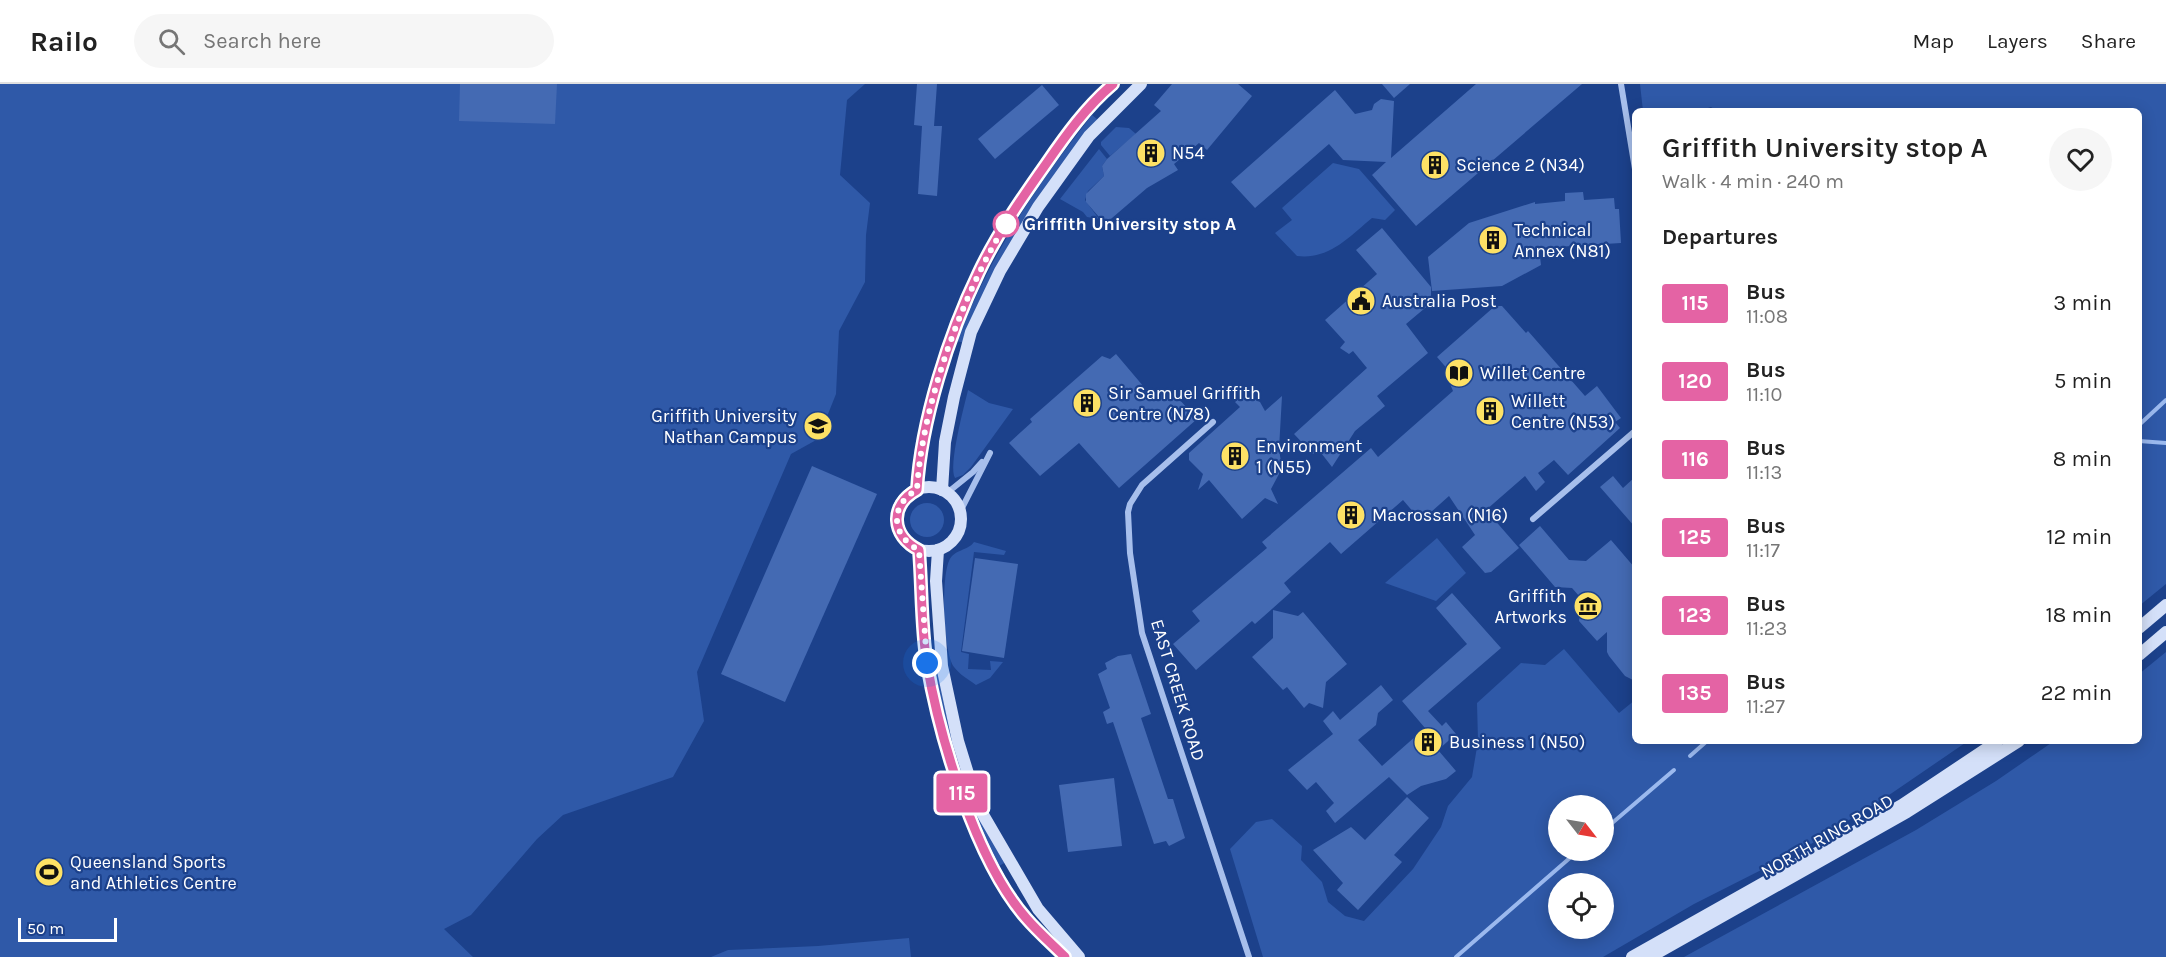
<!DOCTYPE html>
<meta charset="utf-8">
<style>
:root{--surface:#fff;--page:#f6f6f6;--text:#222;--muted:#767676;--line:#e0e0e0}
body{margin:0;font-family:Karla,sans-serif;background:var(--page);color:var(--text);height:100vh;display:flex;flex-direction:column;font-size:22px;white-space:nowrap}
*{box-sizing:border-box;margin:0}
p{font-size:20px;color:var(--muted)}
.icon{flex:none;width:33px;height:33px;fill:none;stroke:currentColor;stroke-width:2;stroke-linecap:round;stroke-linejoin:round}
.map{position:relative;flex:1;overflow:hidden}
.panel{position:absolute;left:1632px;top:24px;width:510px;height:636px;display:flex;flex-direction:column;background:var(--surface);border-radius:9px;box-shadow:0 3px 15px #0003}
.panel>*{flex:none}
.badge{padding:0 12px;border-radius:4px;font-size:21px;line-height:39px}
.needle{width:39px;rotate:121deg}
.controls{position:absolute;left:1548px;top:711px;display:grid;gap:12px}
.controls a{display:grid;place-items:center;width:66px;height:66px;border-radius:50%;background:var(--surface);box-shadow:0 3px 15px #0003;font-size:30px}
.scale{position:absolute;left:18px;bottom:15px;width:99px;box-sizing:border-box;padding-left:6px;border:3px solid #fff;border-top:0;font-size:16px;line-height:21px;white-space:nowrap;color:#fff;-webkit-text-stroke:4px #1c418b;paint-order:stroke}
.you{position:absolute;width:30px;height:30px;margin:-15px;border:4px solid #fff;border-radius:50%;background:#1a73e8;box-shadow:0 0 0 9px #1a73e833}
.map>.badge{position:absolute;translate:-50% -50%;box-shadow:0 0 0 3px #fff}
h2{padding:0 30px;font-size:22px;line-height:54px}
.round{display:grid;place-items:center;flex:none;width:63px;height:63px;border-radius:32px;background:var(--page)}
.head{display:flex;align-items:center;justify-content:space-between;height:102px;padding:0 30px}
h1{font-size:28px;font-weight:600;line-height:45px}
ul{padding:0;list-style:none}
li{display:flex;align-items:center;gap:18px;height:78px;padding:0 30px}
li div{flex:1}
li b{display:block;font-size:22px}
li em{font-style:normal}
li .badge{min-width:66px;font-weight:700;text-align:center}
header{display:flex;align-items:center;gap:36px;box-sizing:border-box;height:84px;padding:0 30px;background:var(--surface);border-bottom:2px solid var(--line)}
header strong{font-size:28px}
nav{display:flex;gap:33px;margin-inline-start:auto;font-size:21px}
.search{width:420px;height:54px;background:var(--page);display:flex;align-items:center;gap:15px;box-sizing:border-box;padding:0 21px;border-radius:33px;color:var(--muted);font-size:22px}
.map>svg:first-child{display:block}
</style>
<header>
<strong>Railo</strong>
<div class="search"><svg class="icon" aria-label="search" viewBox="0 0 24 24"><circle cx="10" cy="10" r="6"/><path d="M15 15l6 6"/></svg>Search here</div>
<nav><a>Map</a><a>Layers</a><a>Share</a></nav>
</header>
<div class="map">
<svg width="2166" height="873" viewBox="0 0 2166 873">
<rect width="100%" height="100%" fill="#1c418b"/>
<g fill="#2f59a8" fill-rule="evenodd">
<polygon points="0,0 865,0 847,16 840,91 870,119 866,151 865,198 839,247 836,310 818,355 791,370 697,588 704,637 673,693 563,731 537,755 471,831 444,845 473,873 0,873"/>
<polygon points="1640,0 2166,0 2166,500 2139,522 2139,27 1716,27 1711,23 1699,27 1643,27"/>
<path d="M1092,31L1098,36L1067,75L964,259L957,257C992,168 1033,106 1092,31Z"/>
<polygon points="1116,43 1129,44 1136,50 1110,72 1101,61 1101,58"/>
<polygon points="1099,65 1107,75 1102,82 1104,92 1088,107 1085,116 1099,135 1087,133 1083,128 1060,115"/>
<path d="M1333,79L1359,85L1395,126L1385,136L1372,134C1349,153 1329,176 1297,172L1275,149L1292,136L1282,124Z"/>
<path d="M968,306L989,319L1013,325L971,383L963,391L955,394C948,382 964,323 968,306Z"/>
<circle cx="927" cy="436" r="17"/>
<polygon points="1437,454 1466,489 1436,517 1385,499"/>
<path d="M974,458L1006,467L1004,471L974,468L961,568L969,570L968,585L991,586L990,577L1003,578L990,594L976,601C968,595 960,591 954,583C943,567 941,495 949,477C954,465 968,467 974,458Z"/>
<path d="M1564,565L1619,629L1635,616V657H1968L1892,709L1803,765L1694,820L1603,873H1263L1230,765L1256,738L1272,735L1302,762L1301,776L1322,798L1328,818L1345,832L1364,837L1413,785L1441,743L1448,722L1472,693L1478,657L1477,619L1521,579L1545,581ZM1558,722H1604V766H1558ZM1558,800H1604V844H1558Z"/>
<polygon points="2166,568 2166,873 1684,873 1916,746 1996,697 2054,657 2139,657 2139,590"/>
<path d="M938,589L950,648L962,691L1006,778L999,782C966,723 949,656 935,590Z"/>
<polygon points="909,854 911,873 711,873 728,866 818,862"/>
</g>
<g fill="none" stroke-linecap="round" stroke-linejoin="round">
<g stroke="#9bb9ee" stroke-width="4">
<polyline points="2139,341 2166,316"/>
<polyline points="2139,357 2166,359"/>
<polyline points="1690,672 1707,657"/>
<polyline points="1604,746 1674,686"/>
<polyline points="1456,873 1579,766"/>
</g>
</g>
<g fill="#446ab3">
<polygon points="460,0 557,0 555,40 459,37"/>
<polygon points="917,0 937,0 934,42 942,42 937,112 918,110 922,42 914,41"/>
<polygon points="1172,0 1238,0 1252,12 1207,66 1199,59 1174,80 1178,86 1147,104 1105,140 1086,118 1086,110 1104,92 1102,82 1107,75 1161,27 1154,21"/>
<polygon points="1382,0 1410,0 1394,14"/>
<polygon points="1476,0 1582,0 1416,142 1372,91 1386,78 1343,76 1329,60 1255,124 1231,98 1335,6 1355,30 1372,26 1374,20 1381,15 1394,17 1391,74"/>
<polygon points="1042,1 1059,21 995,75 978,55"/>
<polygon points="1583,108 1584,116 1614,114 1615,125 1619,125 1621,159 1539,164 1541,181 1502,202 1432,207 1428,173 1469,139 1535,118 1535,120 1565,117 1565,109"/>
<polygon points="1382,144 1431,203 1431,219 1406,240 1428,269 1377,312 1385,322 1355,347 1332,383 1318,365 1313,370 1294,350 1367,284 1353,267 1349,270 1340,264 1345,258 1325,236 1377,190 1356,166"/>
<polygon points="1495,222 1502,222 1526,249 1528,247 1585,312 1597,302 1621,334 1615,338 1620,344 1568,391 1554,376 1538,389 1545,398 1536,407 1525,392 1486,426 1519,464 1491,488 1485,489 1462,463 1475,451 1449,412 1421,437 1403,416 1341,470 1330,458 1284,499 1291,508 1255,540 1252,537 1196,586 1173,560 1200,537 1192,527 1267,464 1262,458 1371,364 1378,373 1453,307 1448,295 1450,288 1437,273"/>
<polygon points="1116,270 1155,316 1169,304 1197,335 1119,404 1079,359 1040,392 1009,359 1032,338 1030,335 1102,272 1110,275"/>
<polygon points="1247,311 1260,318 1265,327 1282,312 1279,365 1281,378 1279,390 1271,405 1278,420 1265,414 1242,435 1209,396 1198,406 1203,390 1189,376 1189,369 1240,323 1235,318 1241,312"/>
<polygon points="812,382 877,410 785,618 721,590"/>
<polygon points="1613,392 1623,404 1635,393 1635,443 1600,403"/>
<polygon points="1540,442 1569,476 1586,477 1611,456 1635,484 1635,597 1625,592 1609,572 1607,568 1607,548 1597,557 1579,537 1580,528 1587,521 1572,504 1555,503 1519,461"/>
<polygon points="975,474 1018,480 1004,574 962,567"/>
<polygon points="1452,509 1501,564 1428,627 1442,642 1446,638 1456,650 1438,666 1456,687 1446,695 1421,702 1407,711 1389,693 1335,739 1326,727 1334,719 1316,698 1307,706 1288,686 1333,650 1323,637 1333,627 1340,636 1381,601 1393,616 1378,629 1376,641 1358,656 1382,682 1425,644 1402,617 1467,560 1436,524"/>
<polygon points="1273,526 1298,532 1303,528 1347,580 1326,598 1323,624 1309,619 1304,624 1287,603 1283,606 1252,573 1273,554"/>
<polygon points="1131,570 1151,630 1141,634 1168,715 1173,715 1185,754 1169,762 1166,757 1154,760 1113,638 1107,640 1103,628 1110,624 1098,590 1107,585 1105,579 1118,572"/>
<polygon points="1114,694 1122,762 1068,768 1059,701"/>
<polygon points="1407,713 1429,734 1394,771 1402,778 1358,826 1337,806 1343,799 1313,766 1351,743 1365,756"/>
</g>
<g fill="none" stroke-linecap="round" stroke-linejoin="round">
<g stroke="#a7bfec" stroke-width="6">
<polyline points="1621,0 1635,85"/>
<polyline points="1213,338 1142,401 1130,420 1128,428 1130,469 1142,549 1249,873"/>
<polyline points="947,409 973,388 982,378"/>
<polyline points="960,428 990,369"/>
<polyline points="1533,435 1635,347"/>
</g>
<g stroke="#d4e0f9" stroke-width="12">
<circle cx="929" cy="435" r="32"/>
<path d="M917,406C921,335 948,252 979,188C997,150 1022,114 1046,80C1067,51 1086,23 1113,0"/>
<polyline points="942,406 945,358 954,313 971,248 1000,187 1038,123 1089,52 1141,0"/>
<path d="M919,466C922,503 921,543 927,580C940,654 977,777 1026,834C1038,848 1052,860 1065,873"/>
<polyline points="938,466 936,497 942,582 958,657 978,722 1038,825 1079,873"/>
<polyline points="2139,544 2166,521"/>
<polyline points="2139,571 2166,548"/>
<polyline points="1632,873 1902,721 1998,657"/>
<polyline points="1650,873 1907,728 2019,657"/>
</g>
</g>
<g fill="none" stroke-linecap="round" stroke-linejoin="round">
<g stroke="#fff" stroke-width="14">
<path id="line" d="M1065,873C1052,860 1038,848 1026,834C976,777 940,655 927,580C921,545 922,502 919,466C891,452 889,421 917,406C921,337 949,250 979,188C997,150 1022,114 1046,80C1066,51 1086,23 1113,0"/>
</g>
<use href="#line" stroke="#e463a4" stroke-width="9"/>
<path stroke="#fff" stroke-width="6" stroke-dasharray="0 10.8" d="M927,579L919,466C891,452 889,421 917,406C922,320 963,209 1006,140"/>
</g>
<defs>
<g id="building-disc" transform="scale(1.5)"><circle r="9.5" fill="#fde165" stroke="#1c418b"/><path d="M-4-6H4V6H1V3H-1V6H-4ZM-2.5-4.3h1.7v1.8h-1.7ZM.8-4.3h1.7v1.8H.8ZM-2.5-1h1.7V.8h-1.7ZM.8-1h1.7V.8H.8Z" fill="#111"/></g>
<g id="civic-disc" transform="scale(1.5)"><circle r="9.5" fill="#fde165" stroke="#1c418b"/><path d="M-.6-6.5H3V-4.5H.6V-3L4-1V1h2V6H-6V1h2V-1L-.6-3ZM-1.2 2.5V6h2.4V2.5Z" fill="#111"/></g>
<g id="library-disc" transform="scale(1.5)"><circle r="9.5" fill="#fde165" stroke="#1c418b"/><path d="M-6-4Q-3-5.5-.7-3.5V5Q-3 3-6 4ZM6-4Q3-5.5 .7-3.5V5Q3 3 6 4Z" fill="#111"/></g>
<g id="university-disc" transform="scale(1.5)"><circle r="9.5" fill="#fde165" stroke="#1c418b"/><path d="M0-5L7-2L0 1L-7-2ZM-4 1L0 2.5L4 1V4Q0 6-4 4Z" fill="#111"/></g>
<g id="museum-disc" transform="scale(1.5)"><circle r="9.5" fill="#fde165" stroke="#1c418b"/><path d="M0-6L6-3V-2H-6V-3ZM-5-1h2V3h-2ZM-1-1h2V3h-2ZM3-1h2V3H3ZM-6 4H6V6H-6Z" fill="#111"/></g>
<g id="stadium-disc" transform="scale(1.5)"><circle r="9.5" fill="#fde165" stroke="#1c418b"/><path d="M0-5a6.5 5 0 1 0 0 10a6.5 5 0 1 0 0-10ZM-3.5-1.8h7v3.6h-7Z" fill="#111"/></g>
</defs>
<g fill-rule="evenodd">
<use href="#building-disc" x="1151" y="69"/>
<use href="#building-disc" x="1435" y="81"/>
<use href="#building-disc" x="1493" y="156"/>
<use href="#civic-disc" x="1361" y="217"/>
<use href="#library-disc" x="1459" y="289"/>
<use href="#building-disc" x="1087" y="319"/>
<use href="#building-disc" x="1490" y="327"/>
<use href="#university-disc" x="818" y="342"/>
<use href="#building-disc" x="1235" y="372"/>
<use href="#building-disc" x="1351" y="431"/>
<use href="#museum-disc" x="1588" y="522"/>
<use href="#building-disc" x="1428" y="658"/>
<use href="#stadium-disc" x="49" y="788"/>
</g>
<circle fill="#fff" stroke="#e463a4" stroke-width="3" cx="1006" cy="140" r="12"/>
<g text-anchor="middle" stroke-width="4.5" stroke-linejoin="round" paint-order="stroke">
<g font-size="18" fill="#fff" stroke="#1c418b" text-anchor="start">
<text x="1172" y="75">N54</text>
<text x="1456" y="87">Science 2 (N34)</text>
<text x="1514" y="152">Technical<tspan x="1514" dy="21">Annex (N81)</tspan></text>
<text x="1382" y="223">Australia Post</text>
<text x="1480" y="295">Willet Centre</text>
<text x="1108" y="315">Sir Samuel Griffith<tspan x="1108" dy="21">Centre (N78)</tspan></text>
<text x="1511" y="323">Willett<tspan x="1511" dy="21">Centre (N53)</tspan></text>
<text x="797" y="338" text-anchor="end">Griffith University<tspan x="797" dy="21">Nathan Campus</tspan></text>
<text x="1256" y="368">Environment<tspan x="1256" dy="21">1 (N55)</tspan></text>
<text x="1372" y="437">Macrossan (N16)</text>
<text x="1567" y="518" text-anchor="end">Griffith<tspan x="1567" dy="21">Artworks</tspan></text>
<text x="1449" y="664">Business 1 (N50)</text>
<text x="70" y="784">Queensland Sports<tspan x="70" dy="21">and Athletics Centre</tspan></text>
</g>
<g font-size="18" font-weight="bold" fill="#fff" stroke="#1c418b" text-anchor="start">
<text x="1024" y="146">Griffith University stop A</text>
</g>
<g font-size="18" fill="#fff" stroke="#1c418b">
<text transform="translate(1178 606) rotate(73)" y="6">EAST CREEK ROAD</text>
<text transform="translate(1827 752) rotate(-30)" y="6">NORTH RING ROAD</text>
</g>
</g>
</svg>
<div class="controls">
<a><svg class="needle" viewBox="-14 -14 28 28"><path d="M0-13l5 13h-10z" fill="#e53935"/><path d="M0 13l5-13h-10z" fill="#767676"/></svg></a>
<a><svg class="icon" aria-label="locate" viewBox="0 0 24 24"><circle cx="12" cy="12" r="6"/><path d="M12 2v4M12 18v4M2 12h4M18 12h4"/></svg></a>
</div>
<div class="scale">50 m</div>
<div class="you" style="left:927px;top:579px"></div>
<b class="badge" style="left:962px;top:709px;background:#e463a4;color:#fff">115</b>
<section class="panel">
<div class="head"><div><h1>Griffith University stop A</h1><p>Walk · 4 min · 240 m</p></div><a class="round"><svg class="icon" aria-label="heart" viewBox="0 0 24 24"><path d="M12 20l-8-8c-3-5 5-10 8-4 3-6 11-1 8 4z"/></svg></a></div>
<h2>Departures</h2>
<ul>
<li><span class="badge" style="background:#e463a4;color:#fff">115</span><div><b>Bus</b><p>11:08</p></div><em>3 min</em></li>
<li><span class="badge" style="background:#e463a4;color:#fff">120</span><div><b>Bus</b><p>11:10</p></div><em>5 min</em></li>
<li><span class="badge" style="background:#e463a4;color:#fff">116</span><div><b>Bus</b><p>11:13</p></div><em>8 min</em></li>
<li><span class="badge" style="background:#e463a4;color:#fff">125</span><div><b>Bus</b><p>11:17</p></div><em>12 min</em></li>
<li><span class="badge" style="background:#e463a4;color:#fff">123</span><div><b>Bus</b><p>11:23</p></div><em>18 min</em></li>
<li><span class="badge" style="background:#e463a4;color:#fff">135</span><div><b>Bus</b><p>11:27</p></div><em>22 min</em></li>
</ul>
</section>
</div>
